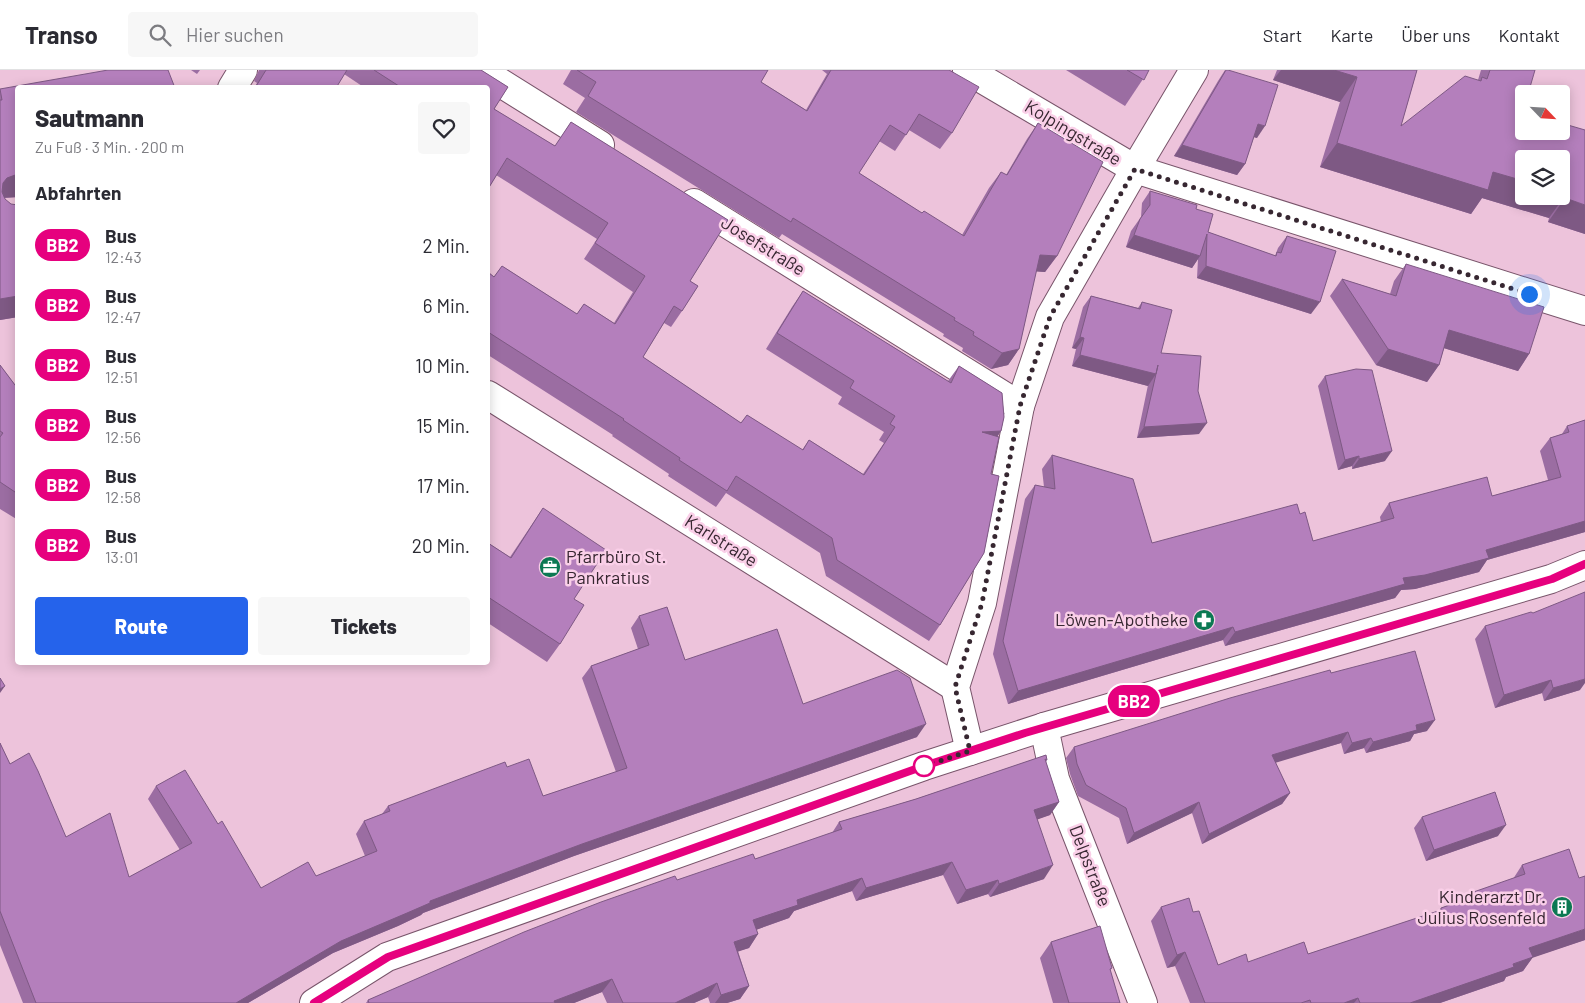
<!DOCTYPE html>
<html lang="de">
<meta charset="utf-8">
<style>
:root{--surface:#fff;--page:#f7f7f7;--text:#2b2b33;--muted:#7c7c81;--line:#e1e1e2;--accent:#2563eb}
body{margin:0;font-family:Barlow,sans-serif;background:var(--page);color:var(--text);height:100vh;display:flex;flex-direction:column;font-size:19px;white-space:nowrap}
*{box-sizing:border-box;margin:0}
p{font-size:16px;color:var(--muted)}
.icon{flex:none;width:28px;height:28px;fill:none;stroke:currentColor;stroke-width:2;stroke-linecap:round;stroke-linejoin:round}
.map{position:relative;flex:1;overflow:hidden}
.drawer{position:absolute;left:15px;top:15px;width:475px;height:580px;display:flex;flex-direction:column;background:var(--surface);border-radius:5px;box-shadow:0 2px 12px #0003}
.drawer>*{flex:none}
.badge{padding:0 10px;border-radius:16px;font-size:18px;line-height:32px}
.needle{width:32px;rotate:115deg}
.controls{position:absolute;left:1515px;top:15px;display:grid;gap:10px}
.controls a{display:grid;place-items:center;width:55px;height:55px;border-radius:5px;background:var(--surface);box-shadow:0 2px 12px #0003;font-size:25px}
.you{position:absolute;width:25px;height:25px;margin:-12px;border:4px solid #fff;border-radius:50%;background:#1a73e8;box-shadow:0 0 0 8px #1a73e833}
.map>.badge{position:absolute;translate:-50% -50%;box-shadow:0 0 0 2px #fff}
h2{padding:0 20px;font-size:19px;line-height:45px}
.round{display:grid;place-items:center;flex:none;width:52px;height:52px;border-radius:5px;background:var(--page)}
.overview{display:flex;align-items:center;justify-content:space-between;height:85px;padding:0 20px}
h1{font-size:24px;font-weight:800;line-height:38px}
.button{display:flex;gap:10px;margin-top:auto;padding:10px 20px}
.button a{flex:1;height:58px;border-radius:5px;background:var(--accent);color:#fff;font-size:20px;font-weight:800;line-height:58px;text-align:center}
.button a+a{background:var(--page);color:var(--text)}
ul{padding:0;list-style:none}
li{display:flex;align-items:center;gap:15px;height:60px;padding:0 20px}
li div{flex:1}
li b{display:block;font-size:19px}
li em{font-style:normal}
li .badge{min-width:55px;font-weight:700;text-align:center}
header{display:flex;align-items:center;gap:30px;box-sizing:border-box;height:70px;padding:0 25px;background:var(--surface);border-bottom:1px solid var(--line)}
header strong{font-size:24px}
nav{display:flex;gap:28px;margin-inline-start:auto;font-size:18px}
.search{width:350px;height:45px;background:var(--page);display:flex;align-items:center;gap:12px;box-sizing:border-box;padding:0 18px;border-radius:5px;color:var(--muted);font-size:19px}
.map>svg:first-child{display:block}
</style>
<header>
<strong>Transo</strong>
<div class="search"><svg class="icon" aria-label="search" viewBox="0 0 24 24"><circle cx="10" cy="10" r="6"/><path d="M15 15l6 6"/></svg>Hier suchen</div>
<nav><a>Start</a><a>Karte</a><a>Über uns</a><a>Kontakt</a></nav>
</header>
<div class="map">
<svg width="1585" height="933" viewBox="0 0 1585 933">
<rect width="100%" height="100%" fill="#edc3db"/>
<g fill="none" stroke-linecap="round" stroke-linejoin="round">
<g stroke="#78546a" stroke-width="30">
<g id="minor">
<polyline points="480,0 600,75"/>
<polyline points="967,0 1135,99 1585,241"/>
<polyline points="232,18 243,0"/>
<polyline points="694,133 1020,336"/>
<polyline points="488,325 955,617"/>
<polyline points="1044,657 1055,709 1143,933"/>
<polyline points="970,681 955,617 982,533 1020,336 1050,247 1135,99 1194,0"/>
<polyline points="314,933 387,887 924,696 1044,657 1551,509 1585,495"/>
</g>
</g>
<use href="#minor" stroke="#fff" stroke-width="28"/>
</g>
<g fill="#9b6da2">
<polygon points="191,0 200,0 197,4"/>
<polygon points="259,0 481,0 508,17 494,39 555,76 571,52 728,150 690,211 698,216 682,241 671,257 664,253 643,287 741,353 747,345 802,380 809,370 863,404 884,373 879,370 884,362 838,334 842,327 766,279 792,237 803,221 948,311 959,296 1002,323 1004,347 1001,361 997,367 999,367 991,404 999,406 984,483 940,555 929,571 826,506 820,483 726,423 716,437 668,406 669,404 612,366 613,365 488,285 488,202 494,207 502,196 577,244 584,234 614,253 633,222 584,189 597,169 496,105 488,119 488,18 365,18 344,4 336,18 254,18 257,13 254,11"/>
<polygon points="571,0 768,0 761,12 806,40 827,4 822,0 949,0 952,63 940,79 909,60 895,81 879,71 859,103 922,143 962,165 989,118 1001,102 1006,105 1027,69 1038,53 1057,186 1045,202 1036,201 1019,279 1008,295 991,299 962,281 963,278 943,266 944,264 782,164 779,168 576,42 585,28 563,14"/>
<polygon points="1066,0 1149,0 1125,36"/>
<polygon points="1225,0 1257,68 1254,67 1245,94 1237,105 1174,86 1218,11"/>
<polygon points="1277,0 1417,0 1401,56 1478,10 1481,0 1535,0 1524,24 1524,61 1561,61 1585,164 1548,152 1549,148 1482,128 1471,144 1320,97 1340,32 1273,10"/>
<polygon points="18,18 18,127 4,128 18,247 0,250 0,19"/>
<polygon points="1150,121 1196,139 1208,162 1275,186 1278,178 1287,166 1311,244 1197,208 1198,189 1192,198 1126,177 1131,161 1141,147 1142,133"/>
<polygon points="1406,194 1529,284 1518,301 1444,278 1439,295 1427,312 1376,295 1330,226 1342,209 1390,224 1394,211"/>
<polygon points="1091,226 1138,238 1142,232 1161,283 1198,321 1199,364 1137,368 1148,315 1148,316 1072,296 1076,279 1072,278 1083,237"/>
<polygon points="0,295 18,319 18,450 0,439"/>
<polygon points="1325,306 1385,391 1352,399 1352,396 1338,400 1318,316"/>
<polygon points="1585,350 1585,462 1487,490 1479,502 1415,519 1401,520 1395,528 1225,576 1223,570 1008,634 993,584 1025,429 1035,415 1044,417 1042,399 1052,385 1152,473 1300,444 1313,471 1381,452 1380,447 1389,433 1492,426 1548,410 1540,381 1550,368 1562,364 1567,356"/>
<polygon points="543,438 574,529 560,574 547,592 488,553 488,473 510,487"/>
<polygon points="639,546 685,590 803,634 917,667 574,786 423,843 421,845 398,856 333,883 248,933 23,933 0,875 0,673 10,694 66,767 129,807 180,780 148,729 156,716 218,754 261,818 316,806 365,786 356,764 364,751 382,744 388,736 507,697 543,726 616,702 582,608 591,596 638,579 631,558"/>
<polygon points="1485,556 1580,620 1544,631 1542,623 1495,638 1475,569"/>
<polygon points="1331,603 1427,661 1414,664 1410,671 1366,683 1364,678 1344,684 1341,673 1275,692 1290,723 1282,734 1202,774 1192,743 1127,774 1119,748 1078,726 1070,704 1066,688 1074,677"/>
<polygon points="1046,685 1047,690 1046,692 1059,732 1050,745 1037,749 1044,809 990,827 988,824 957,834 943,805 856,831 852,821 794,841 789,848 756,860 758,864 749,878 738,881 749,916 740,929 727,933 710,933 708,927 694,933 607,933 602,922 574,933 366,933 368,930 677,810 755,789 832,763 839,752 916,729"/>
<polygon points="1422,747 1498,766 1426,791 1414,758"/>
<polygon points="1522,795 1585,870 1533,887 1523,901 1506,907 1504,911 1440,933 1190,933 1175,896 1167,898 1151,851 1161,837 1193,842 1218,895 1248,892 1308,884 1439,841 1441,838 1461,831 1465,825 1513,809"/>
<polygon points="1051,872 1112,898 1110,900 1120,933 1053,933 1040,888"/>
</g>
<g fill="#7e5984">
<polygon points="1281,0 1334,0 1357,7 1340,32 1273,10"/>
<polygon points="1258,54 1265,56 1257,68 1250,66"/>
<polygon points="1337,73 1493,102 1524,111 1524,126 1561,126 1561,122 1566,124 1549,148 1482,128 1471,144 1320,97"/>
<polygon points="1182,75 1245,94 1237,105 1174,86"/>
<polygon points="15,104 18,104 18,127 0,128 0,117 7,108"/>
<polygon points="1565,128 1585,135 1585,164 1548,152"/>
<polygon points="1134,165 1200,186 1192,198 1126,177"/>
<polygon points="1040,185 1057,186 1045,202 1028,201"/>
<polygon points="1206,196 1320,232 1311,244 1197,208"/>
<polygon points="18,226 18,247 0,250 0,229"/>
<polygon points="1449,260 1529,284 1518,301 1437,276"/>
<polygon points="1080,267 1084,268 1076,279 1072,278"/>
<polygon points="1019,279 1008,295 991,299 1002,283"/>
<polygon points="1388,279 1439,295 1427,312 1376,295"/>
<polygon points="1080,285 1156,304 1148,316 1072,296"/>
<polygon points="1207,353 1199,364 1137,368 1144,357"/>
<polygon points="1001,361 990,377 982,362"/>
<polygon points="1392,381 1385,391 1352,399 1359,389"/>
<polygon points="1359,386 1352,396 1338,400 1345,390"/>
<polygon points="1585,451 1585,462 1487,490 1479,502 1415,519 1401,520 1395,528 1225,576 1235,562 1403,508 1486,480"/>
<polygon points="1233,557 1223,570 1008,634 1018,621"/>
<polygon points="1585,609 1585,613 1580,620 1544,631 1553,618"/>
<polygon points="1551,610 1542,623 1495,638 1504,625"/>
<polygon points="5,616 0,623 0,619"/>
<polygon points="1435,650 1427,661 1414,664 1410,671 1366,683 1373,672 1416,655"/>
<polygon points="926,654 917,667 574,786 423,843 421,845 398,856 333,883 248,933 236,933 341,871 430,831 582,774"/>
<polygon points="1348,662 1341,673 1265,696 1272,685"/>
<polygon points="1371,668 1364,678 1344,684 1352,673"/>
<polygon points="1290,723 1282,734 1202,774 1209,764"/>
<polygon points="1059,732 1050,745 1025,754 1034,740"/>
<polygon points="1199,732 1192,743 1127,774 1134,763"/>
<polygon points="1506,755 1498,766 1426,791 1434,780"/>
<polygon points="952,792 943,805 856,831 866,818"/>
<polygon points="1053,795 1044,809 990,827 999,814"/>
<polygon points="862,808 852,821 794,841 789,848 744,864 753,850 797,830"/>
<polygon points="998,810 988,824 957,834 966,820"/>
<polygon points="1585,859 1585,870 1520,892 1529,878"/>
<polygon points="758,864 749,878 725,886 734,872"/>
<polygon points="1185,882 1175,896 1167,898 1177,885"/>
<polygon points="1533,887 1523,901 1506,907 1504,911 1440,933 1410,933"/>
<polygon points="612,909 602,922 574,933 553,933 554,931"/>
<polygon points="717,913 708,927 694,933 675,933"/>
<polygon points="749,916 740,929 727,933 715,933 721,925"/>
<polygon points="1358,928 1354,933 1344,933"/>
</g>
<g fill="#b47fbc" stroke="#7e5984">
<polygon points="108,0 168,0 175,18 18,18 18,104 7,108 3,113 2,122 5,129 11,134 18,135 18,226 0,229 0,30 2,30 0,19"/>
<polygon points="266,0 347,0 336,18 255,18"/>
<polygon points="374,0 481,0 508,17 494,39 555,76 571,52 728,150 690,211 698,216 682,241 674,236 643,287 741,353 747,345 803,380 809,370 864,405 895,357 890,354 895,346 850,318 854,311 777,263 803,221 951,313 959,296 1002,323 1004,347 1001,361 982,362 999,367 991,404 999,406 984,483 940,555 837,490 832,468 736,406 727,421 679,390 680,388 623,350 624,349 488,262 488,202 494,207 502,196 577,244 584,234 615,254 645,206 595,173 608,153 507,88 488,119 488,18 402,18"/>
<polygon points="577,0 768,0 761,12 807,41 831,0 949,0 979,17 952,63 919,44 906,65 890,55 859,103 922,143 924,141 964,166 1001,102 1007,105 1038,53 1103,92 1057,186 1040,185 1019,279 1002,283 973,265 974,262 954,250 955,248 793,148 791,152 588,26 596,12"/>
<polygon points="1127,0 1149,0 1144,10"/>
<polygon points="1226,0 1228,0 1278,15 1265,56 1258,54 1245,94 1182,75"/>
<polygon points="1334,0 1417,0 1401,56 1465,6 1481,11 1482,7 1487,9 1490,0 1535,0 1528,24 1524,24 1524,61 1561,61 1561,53 1585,60 1585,135 1565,128 1566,124 1561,122 1561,89 1524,89 1524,111 1493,102 1488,120 1337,73 1357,7"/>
<polygon points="1150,121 1197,135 1196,139 1213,144 1208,162 1276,186 1277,182 1281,183 1287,166 1336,181 1320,232 1206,196 1207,164 1200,186 1134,165 1140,149 1150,135"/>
<polygon points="1406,194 1544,237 1529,284 1449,260 1439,295 1388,279 1342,209 1396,226"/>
<polygon points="1091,226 1140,239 1142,232 1172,240 1161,283 1201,286 1198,321 1207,353 1144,357 1158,295 1156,304 1080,285 1084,268 1080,267"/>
<polygon points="0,295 18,319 18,424 0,412 0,367 3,363 0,361"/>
<polygon points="1356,299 1372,300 1392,381 1359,389 1359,386 1345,390 1325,306"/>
<polygon points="1585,350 1585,451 1486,480 1489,488 1425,505 1403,508 1405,514 1235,562 1233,557 1018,621 1003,571 1035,415 1055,419 1052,385 1133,409 1152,473 1297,434 1300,444 1305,442 1313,471 1394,448 1389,433 1487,407 1492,426 1561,407 1550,368 1569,362 1567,356"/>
<polygon points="543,438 606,480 574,529 584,535 560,574 488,527 488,473 511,488"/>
<polygon points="1585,522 1585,609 1553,618 1551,610 1504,625 1485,556 1531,542 1533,543"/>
<polygon points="667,537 685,590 777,559 803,634 897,600 910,608 926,654 582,774 430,831 430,833 407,843 341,871 236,933 36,933 0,841 0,673 10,694 29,683 38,701 66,767 110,743 129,807 192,773 156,716 185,700 218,754 222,751 261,818 308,792 316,806 377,781 364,751 390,741 388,736 505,692 507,697 529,689 543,726 627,698 591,596 649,575 639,546"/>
<polygon points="1415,581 1435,650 1416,655 1417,660 1373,672 1371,668 1352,673 1348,662 1272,685 1290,723 1209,764 1199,732 1134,763 1126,738 1086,715 1077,694 1074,677 1230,628 1330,600 1331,603"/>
<polygon points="0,608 5,616 0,619"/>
<polygon points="1046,685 1047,690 1045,689 1059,732 1034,740 1053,795 999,814 998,810 966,820 952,792 866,818 862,808 797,830 798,835 753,850 758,864 734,872 749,916 721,925 717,913 675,933 623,933 612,909 554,931 555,933 369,933 368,930 524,862 601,832 675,806 677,810 753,784 755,789 842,759 839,752 916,729"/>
<polygon points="1495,722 1506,755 1434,780 1422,747"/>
<polygon points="1569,779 1579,808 1585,806 1585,859 1529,878 1533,887 1513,894 1514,897 1410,933 1360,933 1358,928 1344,933 1311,933 1310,930 1301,933 1205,933 1185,882 1177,885 1161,837 1189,828 1193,842 1199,841 1218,895 1246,884 1248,892 1304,872 1308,884 1441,840 1441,838 1467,829 1465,825 1525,804 1522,795"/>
<polygon points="1100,856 1112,898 1110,899 1120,933 1069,933 1051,872"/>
</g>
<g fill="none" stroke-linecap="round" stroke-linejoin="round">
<g stroke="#fff" stroke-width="11">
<polyline id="line" points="314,933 388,887 924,696 1025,663 1552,509 1585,494"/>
</g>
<use href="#line" stroke="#e6007e" stroke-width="8"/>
<polyline stroke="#372731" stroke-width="5" stroke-dasharray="0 9" points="924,696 970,681 955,617 982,533 1020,336 1050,247 1135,99 1529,224"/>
</g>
<defs>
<g id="office-disc" transform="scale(1.125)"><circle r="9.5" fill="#0c7953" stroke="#facfe8"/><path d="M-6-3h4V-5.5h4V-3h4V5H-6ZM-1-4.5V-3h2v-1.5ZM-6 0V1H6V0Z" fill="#fff"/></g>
<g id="pharmacy-disc" transform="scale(1.125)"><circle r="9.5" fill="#0c7953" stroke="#facfe8"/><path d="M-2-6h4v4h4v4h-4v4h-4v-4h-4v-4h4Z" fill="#fff"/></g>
<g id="building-disc" transform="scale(1.125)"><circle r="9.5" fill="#0c7953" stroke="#facfe8"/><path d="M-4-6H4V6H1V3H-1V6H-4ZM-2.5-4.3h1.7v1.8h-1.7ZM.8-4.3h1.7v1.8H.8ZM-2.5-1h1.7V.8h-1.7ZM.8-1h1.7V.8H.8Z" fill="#fff"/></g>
</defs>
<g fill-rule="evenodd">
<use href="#office-disc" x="550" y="497"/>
<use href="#pharmacy-disc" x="1204" y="550"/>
<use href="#building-disc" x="1562" y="837"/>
</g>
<circle fill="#fff" stroke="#e6007e" stroke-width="2.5" cx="924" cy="696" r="10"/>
<g text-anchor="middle" stroke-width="5" stroke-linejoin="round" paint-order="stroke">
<g font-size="18" fill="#372731" stroke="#facfe8">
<text transform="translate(1073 63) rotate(31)" y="6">Kolpingstraße</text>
<text transform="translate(763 176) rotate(32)" y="6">Josefstraße</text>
<text transform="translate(721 471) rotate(32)" y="6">Karlstraße</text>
<text transform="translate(1090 796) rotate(69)" y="6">Delpstraße</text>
</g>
<g font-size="18" fill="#372731" stroke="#facfe8" text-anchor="end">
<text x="566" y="493" text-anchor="start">Pfarrbüro St.<tspan x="566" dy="21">Pankratius</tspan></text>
<text x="1188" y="556">Löwen-Apotheke</text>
<text x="1546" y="833">Kinderarzt Dr.<tspan x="1546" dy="21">Julius Rosenfeld</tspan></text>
</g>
</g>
</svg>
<div class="controls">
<a><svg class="needle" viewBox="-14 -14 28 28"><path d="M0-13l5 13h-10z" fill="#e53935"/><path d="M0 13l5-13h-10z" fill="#7c7c81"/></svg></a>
<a><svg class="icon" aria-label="layers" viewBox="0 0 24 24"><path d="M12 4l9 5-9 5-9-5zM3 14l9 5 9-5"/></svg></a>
</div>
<div class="you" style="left:1529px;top:224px"></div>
<b class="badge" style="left:1134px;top:631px;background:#e6007e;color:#fff">BB2</b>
<section class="drawer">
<div class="overview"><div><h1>Sautmann</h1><p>Zu Fuß · 3 Min. · 200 m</p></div><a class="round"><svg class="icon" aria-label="heart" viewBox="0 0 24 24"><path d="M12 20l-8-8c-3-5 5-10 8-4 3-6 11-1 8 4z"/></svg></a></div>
<h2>Abfahrten</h2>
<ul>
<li><span class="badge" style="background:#e6007e;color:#fff">BB2</span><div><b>Bus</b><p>12:43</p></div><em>2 Min.</em></li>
<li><span class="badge" style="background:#e6007e;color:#fff">BB2</span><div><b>Bus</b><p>12:47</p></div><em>6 Min.</em></li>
<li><span class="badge" style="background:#e6007e;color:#fff">BB2</span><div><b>Bus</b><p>12:51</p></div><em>10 Min.</em></li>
<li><span class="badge" style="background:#e6007e;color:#fff">BB2</span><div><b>Bus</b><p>12:56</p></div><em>15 Min.</em></li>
<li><span class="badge" style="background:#e6007e;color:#fff">BB2</span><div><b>Bus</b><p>12:58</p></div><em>17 Min.</em></li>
<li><span class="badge" style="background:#e6007e;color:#fff">BB2</span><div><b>Bus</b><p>13:01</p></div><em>20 Min.</em></li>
</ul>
<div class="button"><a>Route</a><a>Tickets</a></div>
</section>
</div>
